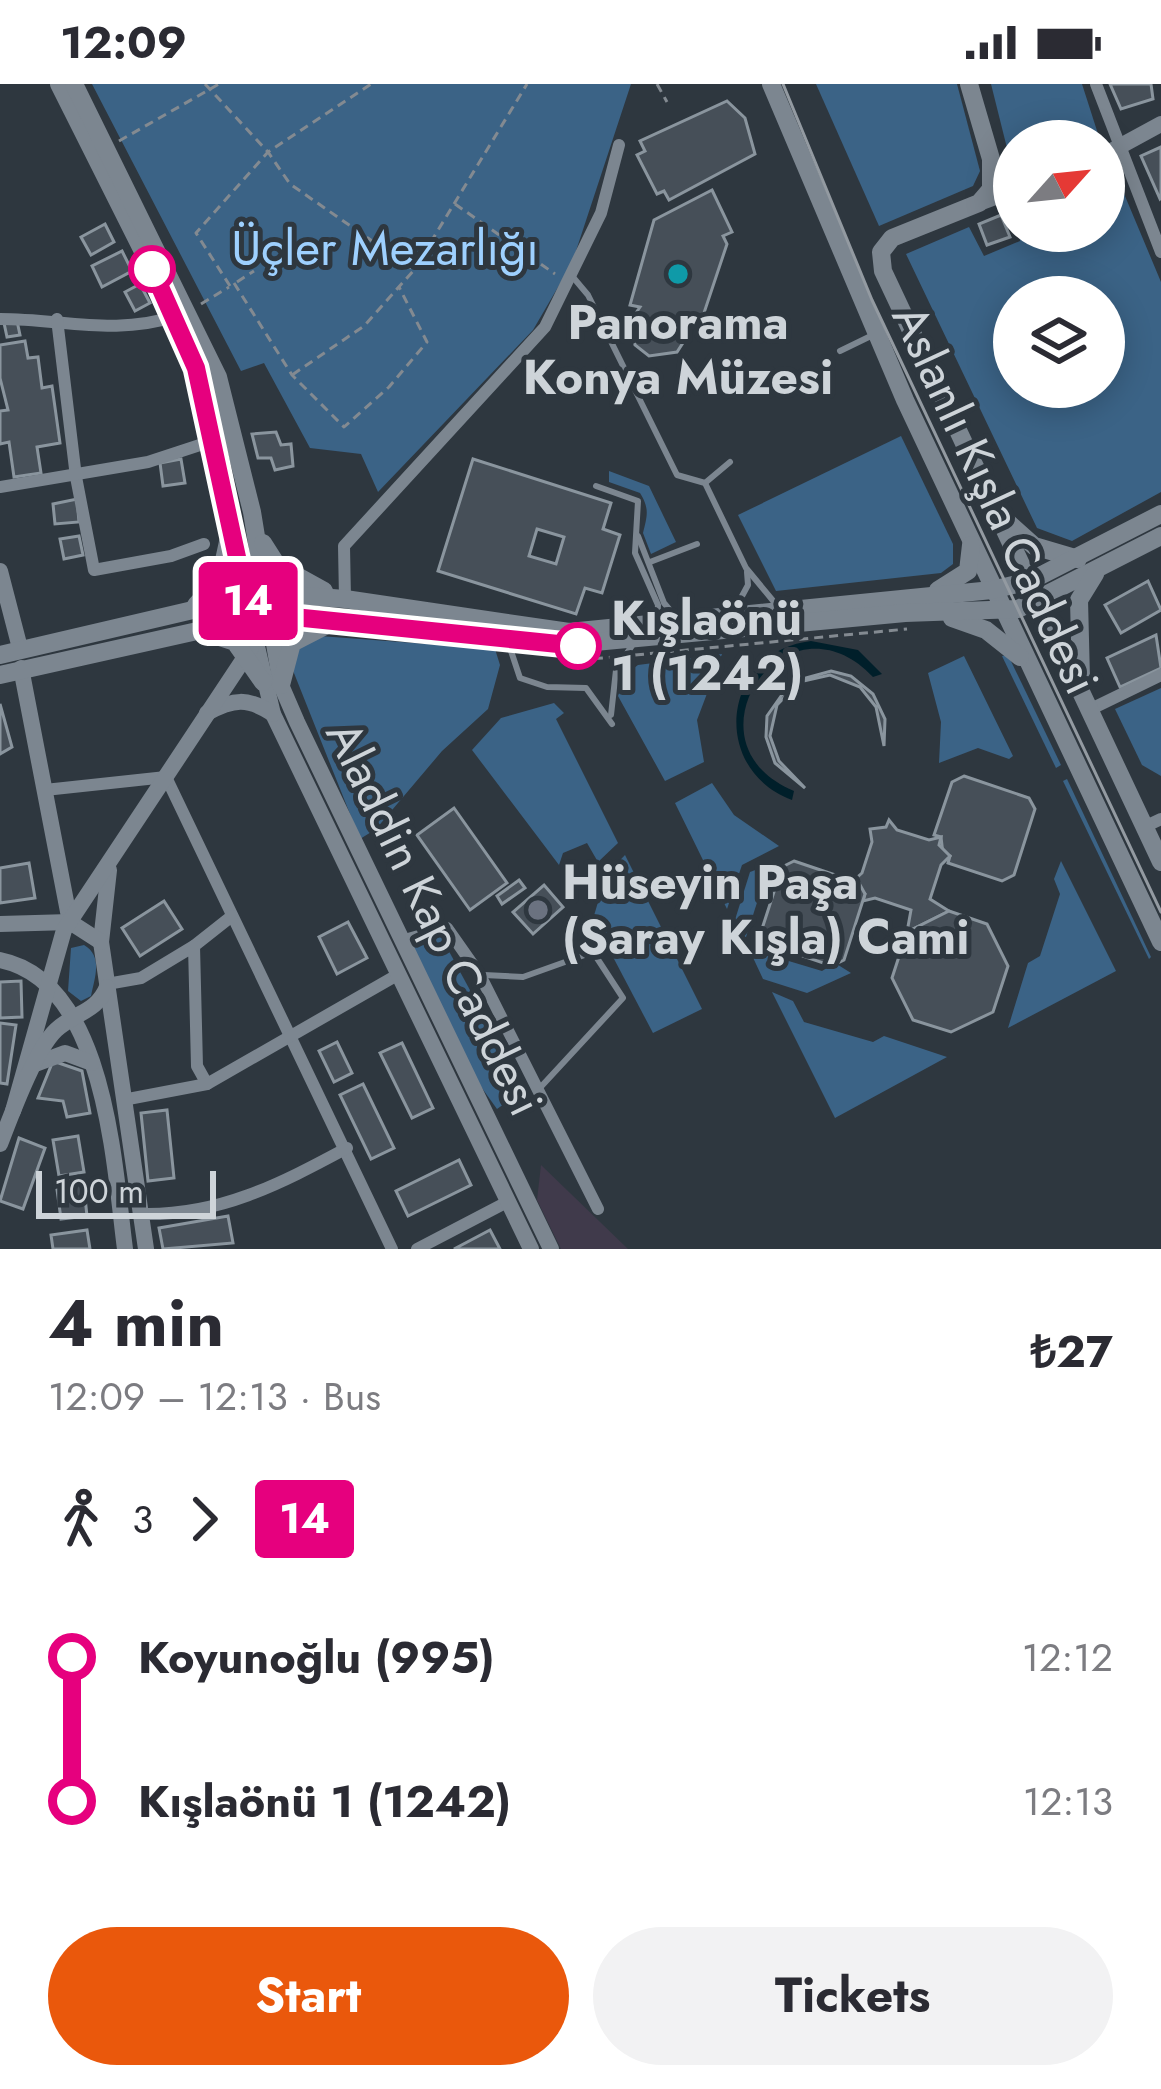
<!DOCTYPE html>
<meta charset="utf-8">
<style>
:root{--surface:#fff;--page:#f2f2f3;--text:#2b2b33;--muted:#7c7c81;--accent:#ea580c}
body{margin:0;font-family:Jost,sans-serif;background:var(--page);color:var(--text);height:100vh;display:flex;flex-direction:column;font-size:45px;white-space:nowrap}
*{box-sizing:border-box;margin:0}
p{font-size:39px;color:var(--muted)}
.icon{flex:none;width:66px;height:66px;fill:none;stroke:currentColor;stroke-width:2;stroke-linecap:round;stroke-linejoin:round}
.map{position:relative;height:1165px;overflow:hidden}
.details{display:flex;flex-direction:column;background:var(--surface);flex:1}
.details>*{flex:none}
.badge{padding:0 24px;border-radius:9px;font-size:42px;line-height:78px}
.needle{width:78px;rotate:63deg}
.fabs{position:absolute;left:993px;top:36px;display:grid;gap:24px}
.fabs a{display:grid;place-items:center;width:132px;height:132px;border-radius:50%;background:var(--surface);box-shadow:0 6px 30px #0003;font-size:60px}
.scale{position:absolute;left:36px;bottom:30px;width:180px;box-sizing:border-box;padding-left:12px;border:6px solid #ced4d9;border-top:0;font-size:33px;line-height:42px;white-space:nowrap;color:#ced4d9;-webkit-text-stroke:9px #2e373f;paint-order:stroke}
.map>.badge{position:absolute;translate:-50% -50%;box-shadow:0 0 0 6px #fff}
.legs{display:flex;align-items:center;gap:18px;height:132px;padding:0 48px;font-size:39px}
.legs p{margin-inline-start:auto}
.overview{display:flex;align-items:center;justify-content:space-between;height:204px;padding:0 48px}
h1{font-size:66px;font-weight:700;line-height:90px}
.button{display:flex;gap:24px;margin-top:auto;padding:24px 48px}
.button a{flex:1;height:138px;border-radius:72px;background:var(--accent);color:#fff;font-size:48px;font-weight:700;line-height:138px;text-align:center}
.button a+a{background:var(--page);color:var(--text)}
ul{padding:0 48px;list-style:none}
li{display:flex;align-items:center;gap:42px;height:144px;font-size:45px}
li i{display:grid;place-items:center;width:18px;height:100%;margin:0 15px;background:currentColor}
li i::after{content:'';width:30px;height:30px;margin:-15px;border:9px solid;border-radius:50%;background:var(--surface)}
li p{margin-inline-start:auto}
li:first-child i{background:linear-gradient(#0000 50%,currentColor 0)}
li:last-child i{background:linear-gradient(currentColor 50%,#0000 0)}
.status{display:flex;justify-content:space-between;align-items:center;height:84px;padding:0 60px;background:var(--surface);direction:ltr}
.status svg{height:33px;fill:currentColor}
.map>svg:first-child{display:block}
</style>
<div class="status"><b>12:09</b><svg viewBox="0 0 49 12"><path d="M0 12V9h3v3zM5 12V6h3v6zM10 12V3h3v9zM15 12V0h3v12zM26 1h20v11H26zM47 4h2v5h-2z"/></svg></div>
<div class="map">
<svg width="1161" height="1165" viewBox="0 0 1161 1165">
<rect width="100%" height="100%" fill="#2e373f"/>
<polygon fill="#403a4b" points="541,1081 628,1165 561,1165 537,1116"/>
<g fill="#3b6386" fill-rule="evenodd">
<polygon points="92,0 631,0 572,179 533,246 378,408 361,370 310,364 264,279 241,287"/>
<polygon points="816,0 957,0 980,87 973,102 879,142"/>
<polygon points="991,0 1082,0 1099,53 1014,57 1014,71 1008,68"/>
<path d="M1112,81L1161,198V408L1072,457L1037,444L906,170L969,143L984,172L1020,157L1019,147H1104V84ZM1014,213H1104V303H1014Z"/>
<polygon points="901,352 953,460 953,480 941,489 776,507 738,431"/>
<path d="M609,387L649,402L676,458L651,470L643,449C647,432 650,425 640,409L609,398Z"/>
<polygon points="306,551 495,565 500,581 488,625 442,667 376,745 360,755 288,574"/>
<polygon points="722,570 697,636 704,678 665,697 618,612 626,590 638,581"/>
<polygon points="1008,571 1061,681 1056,684 1002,572"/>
<polygon points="964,572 1013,672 1009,675 978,664 939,679 941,638 928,589"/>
<polygon points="1161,604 1161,692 1142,681 1115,625"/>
<polygon points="554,619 564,629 556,635 618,759 598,778 587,759 563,769 559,781 472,666 501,634"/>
<polygon points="1067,695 1151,873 1149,875 1063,697"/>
<polygon points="712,699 734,731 779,762 742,781 727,825 675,719"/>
<polygon points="625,771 702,925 653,949 593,835 606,791"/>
<polygon points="1061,777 1116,887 1008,944 1028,879 1040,872 1060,810 1054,795"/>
<polygon points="769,781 746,853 741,853 734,839 750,788"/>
<polygon points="438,847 524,1006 497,1025 461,975 405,862"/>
<path d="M84,861C103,872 95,893 91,912L81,917L68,907L71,864Z"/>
<polygon points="749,865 822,887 835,879 851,889 807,909 763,895"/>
<polygon points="772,908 793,917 804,938 873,958 884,952 947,973 835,1034"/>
</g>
<path fill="#001f2a" d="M811,557L858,566L882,590L873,593C786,501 678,659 794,707L792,716C708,684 723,567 811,557Z"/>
<g fill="#464f58" stroke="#8a959e" stroke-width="3" fill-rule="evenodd">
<polygon points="1110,0 1151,0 1153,15 1121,25"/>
<polygon points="727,17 745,34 755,70 669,116 664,107 657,110 637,71 645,67 640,57"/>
<polygon points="1161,63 1161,114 1160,115 1141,72"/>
<polygon points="712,106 732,148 723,152 727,160 700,241 687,237 688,251 677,268 649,272 635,261 631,236 640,223 630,221 654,136"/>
<polygon points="1001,131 1010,153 987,161 979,140"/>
<polygon points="105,140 114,158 91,171 81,153"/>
<polygon points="122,167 132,187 102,203 92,182"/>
<polygon points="140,200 150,219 135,227 125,208"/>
<polygon points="17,237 20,251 7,253 4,239"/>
<polygon points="25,257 28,274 38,273 42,304 52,302 60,359 37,363 41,389 14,393 9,358 0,360 0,327 8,326 0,294 0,261"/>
<polygon points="276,348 281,361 291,360 293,382 275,386 271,374 258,374 252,350"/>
<polygon points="181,375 185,399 163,402 160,379"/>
<path d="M473,375L611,419L603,445L620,451L602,509L585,504L576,530L438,487ZM537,445L564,453L556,480L529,472Z"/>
<polygon points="77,415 79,438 55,440 53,420"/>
<polygon points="79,452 83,471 64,475 60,455"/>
<polygon points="1148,497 1161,526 1121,549 1105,521"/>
<polygon points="1156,551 1161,584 1120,603 1107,574"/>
<polygon points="831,587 851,592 873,610 885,635 884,662 876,623 860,603 830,591 799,598 777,621 770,652 779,677 805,704 775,679 766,653 767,632 791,598"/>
<polygon points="0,620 12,663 0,670"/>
<polygon points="964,692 1029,714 1035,725 1014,791 1002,797 948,779 950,772 943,770 941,753 934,751 952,698"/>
<polygon points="454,724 507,799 470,826 417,751"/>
<polygon points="889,736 897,746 929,756 941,753 939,761 950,772 941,781 930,815 949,827 907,848 911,826 875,814 863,817 865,810 853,797 862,789 872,758 870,745 886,743"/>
<polygon points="794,777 859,799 865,810 844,876 832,882 767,860 761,848 782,783"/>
<polygon points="29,779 35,814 0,819 0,784"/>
<polygon points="519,796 525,804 502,820 497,812"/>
<polygon points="544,801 563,823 533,850 513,828"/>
<polygon points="164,817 182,845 140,872 122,844"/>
<polygon points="949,827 987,840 1008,882 993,928 951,948 913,936 892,894 907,848"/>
<polygon points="348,838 367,874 337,890 319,853"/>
<polygon points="21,897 22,933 0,934 0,898"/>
<polygon points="0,939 16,941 7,1000 0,999"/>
<polygon points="337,958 352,989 334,998 319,967"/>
<polygon points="402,959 433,1024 412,1034 380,969"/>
<polygon points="53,977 82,987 90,1029 67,1033 63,1017 38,1014"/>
<polygon points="363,1000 394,1064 371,1075 340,1011"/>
<polygon points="167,1026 174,1094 148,1097 141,1029"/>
<polygon points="78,1052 84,1088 59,1092 53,1056"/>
<polygon points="19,1054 45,1064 23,1125 0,1117"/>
<polygon points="459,1076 471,1101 408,1132 396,1107"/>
<polygon points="83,1095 87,1132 61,1135 56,1098"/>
<polygon points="228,1132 233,1159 163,1165 159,1144"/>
<polygon points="87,1146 90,1165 53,1165 51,1151"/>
<polygon points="490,1146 500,1165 454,1165"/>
</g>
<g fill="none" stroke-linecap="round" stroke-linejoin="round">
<g stroke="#838a91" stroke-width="3" stroke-dasharray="9 6" stroke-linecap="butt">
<polyline points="205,0 268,68 290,100 414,186 364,242 292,291"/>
<polyline points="657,0 667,18"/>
<polyline points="119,57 219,0"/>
<polyline points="455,120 555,190"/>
<polyline points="415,184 527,0"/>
<polyline points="237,198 254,187"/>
<polyline points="234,199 292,291 344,343 389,303 427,258 399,203"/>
<polyline points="230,202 196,149 268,68 371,0"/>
<polyline points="201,220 229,203"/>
<polyline points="635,571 907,545"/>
<polyline points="564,577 614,573"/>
</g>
<g stroke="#7c8690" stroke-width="6">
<polyline points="572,192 588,211 677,391 705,399 746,484 779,524"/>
<polyline points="840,267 875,250"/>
<polyline points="705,399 730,378"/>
<polyline points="596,402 638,417 635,469 658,521 657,536"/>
<polyline points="638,452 664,519 675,532"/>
<polyline points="650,478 697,460"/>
<polyline points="735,525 748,501 747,488"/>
<polyline points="510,564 520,594 547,603 586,604 612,640"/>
<polyline points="611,631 616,586 633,560"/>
<polyline points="484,891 523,893 593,868 623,914 538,1006"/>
</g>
<g stroke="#7c8690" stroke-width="12">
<polyline points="1096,0 1161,168"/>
<path d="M0,235C63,235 115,252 176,232"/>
<polyline points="57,235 76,393 94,486 171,472 204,460"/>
<polyline points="0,403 148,378 212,357"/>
<polyline points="345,515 344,462 545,243 601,129 619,61"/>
<polyline points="1089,626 1161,591"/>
<polyline points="45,706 166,693 392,1165"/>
<polyline points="1144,743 1161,735"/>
<polyline points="401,857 447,844 480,891 598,1125"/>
<polyline points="194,862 232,832"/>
<polyline points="107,900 141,894 194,862 197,982 207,1000"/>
<polyline points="123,1016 207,1000 399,890"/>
<path d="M141,1130C219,1132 280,1100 347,1064"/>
<polyline points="417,1165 509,1117"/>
</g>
<g stroke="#7c8690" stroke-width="16">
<polyline points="1104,71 1161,40"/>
<polyline points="979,119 1014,106"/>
<polyline points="0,487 20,564"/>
<polyline points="269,531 281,601 297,638 551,1165"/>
<polyline points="250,533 273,630 531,1165"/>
<polyline points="21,584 70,838"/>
<path d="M207,629C233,615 248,613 273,630"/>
<polyline points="109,786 101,858 146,1165"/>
<polyline points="0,840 70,838 101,858"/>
<path d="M0,876C106,897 114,1082 125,1165"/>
<polyline points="38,979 65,969 92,979"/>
<polyline points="13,1027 64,846 251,564"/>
<path d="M0,1060C11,1032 35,966 56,946C75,928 96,929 107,903"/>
</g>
<g stroke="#7c8690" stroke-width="18">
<polyline points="59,0 189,259 248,521"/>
<polyline points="74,0 218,293 252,428 267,520"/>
<polyline points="771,0 905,316 1161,858"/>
<polyline points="969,0 991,75 991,105 979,119 892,154 881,168 883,187 1161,778"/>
<polyline points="1005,436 1034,462 1078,475"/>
<polyline points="263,459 277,481 324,507"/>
<polyline points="938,506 968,487 971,461"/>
<polyline points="196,521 220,495 228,458"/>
<polyline points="952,534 986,546 1020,573"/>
<polyline points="201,547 235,558 263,598"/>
<polyline points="0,571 266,509 345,515 569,548 992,506 1030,497 1161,430"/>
<polyline points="0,591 269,531 552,562 905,529 1018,525 1161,452"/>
<polyline points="1081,595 1079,516 1095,490"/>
<polyline points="281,601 292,559 327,541"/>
</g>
<polyline stroke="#939aa1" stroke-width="3" points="783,0 872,216 1161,828"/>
</g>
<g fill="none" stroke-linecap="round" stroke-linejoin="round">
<g stroke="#fff" stroke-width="27">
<polyline id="line-1" points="152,185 196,284 250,533 284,532 578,562"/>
</g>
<use href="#line-1" stroke="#e6007e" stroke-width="18"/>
</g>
<g fill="#fff" stroke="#e6007e" stroke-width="6">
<circle cx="152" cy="185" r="21"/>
<circle cx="578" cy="562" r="21"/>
</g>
<circle fill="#0f9aa8" stroke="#2e373f" stroke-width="4.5" cx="678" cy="190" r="12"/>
<circle fill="#6b7280" stroke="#2e373f" stroke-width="4.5" cx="538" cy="826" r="12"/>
<g text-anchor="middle" stroke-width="10" stroke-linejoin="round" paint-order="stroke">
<g font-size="48" fill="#9ed0fe" stroke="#2e373f">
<text x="385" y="181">Üçler Mezarlığı</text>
</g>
<g font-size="48" font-weight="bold" fill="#ced4d9" stroke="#2e373f">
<text x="678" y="255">Panorama<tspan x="678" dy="55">Konya Müzesi</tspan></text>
<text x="562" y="815" text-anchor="start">Hüseyin Paşa<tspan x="562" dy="55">(Saray Kışla) Cami</tspan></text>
</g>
<g font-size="48" fill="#ced4d9" stroke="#2e373f">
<text transform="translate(996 415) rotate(65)" y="17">Aslanlı Kışla Caddesi</text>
<text transform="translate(435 834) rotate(64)" y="17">Aladdin Kap Caddesi</text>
</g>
<g font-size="48" font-weight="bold" fill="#ced4d9" stroke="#2e373f" text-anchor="start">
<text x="611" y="551">Kışlaönü<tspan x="611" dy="55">1 (1242)</tspan></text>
</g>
</g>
</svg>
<div class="fabs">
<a><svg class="needle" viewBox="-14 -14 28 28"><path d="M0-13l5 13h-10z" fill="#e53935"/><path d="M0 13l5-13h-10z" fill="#7c7c81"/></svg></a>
<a><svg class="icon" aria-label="layers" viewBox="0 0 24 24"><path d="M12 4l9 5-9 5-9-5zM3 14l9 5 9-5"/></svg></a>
</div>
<div class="scale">100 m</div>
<b class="badge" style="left:248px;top:517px;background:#e6007e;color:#fff">14</b>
</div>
<section class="details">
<div class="overview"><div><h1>4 min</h1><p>12:09 – 12:13 · Bus</p></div><b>₺27</b></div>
<div class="legs"><svg class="icon" aria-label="walk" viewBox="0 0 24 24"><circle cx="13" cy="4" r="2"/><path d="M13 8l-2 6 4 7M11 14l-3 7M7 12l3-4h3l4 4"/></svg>3<svg class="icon" aria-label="forward" viewBox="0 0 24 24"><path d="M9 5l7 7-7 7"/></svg><b class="badge" style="background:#e6007e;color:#fff">14</b></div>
<ul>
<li><i style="color:#e6007e"></i><b>Koyunoğlu (995)</b><p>12:12</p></li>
<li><i style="color:#e6007e"></i><b>Kışlaönü 1 (1242)</b><p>12:13</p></li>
</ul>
<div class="button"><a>Start</a><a>Tickets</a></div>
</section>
